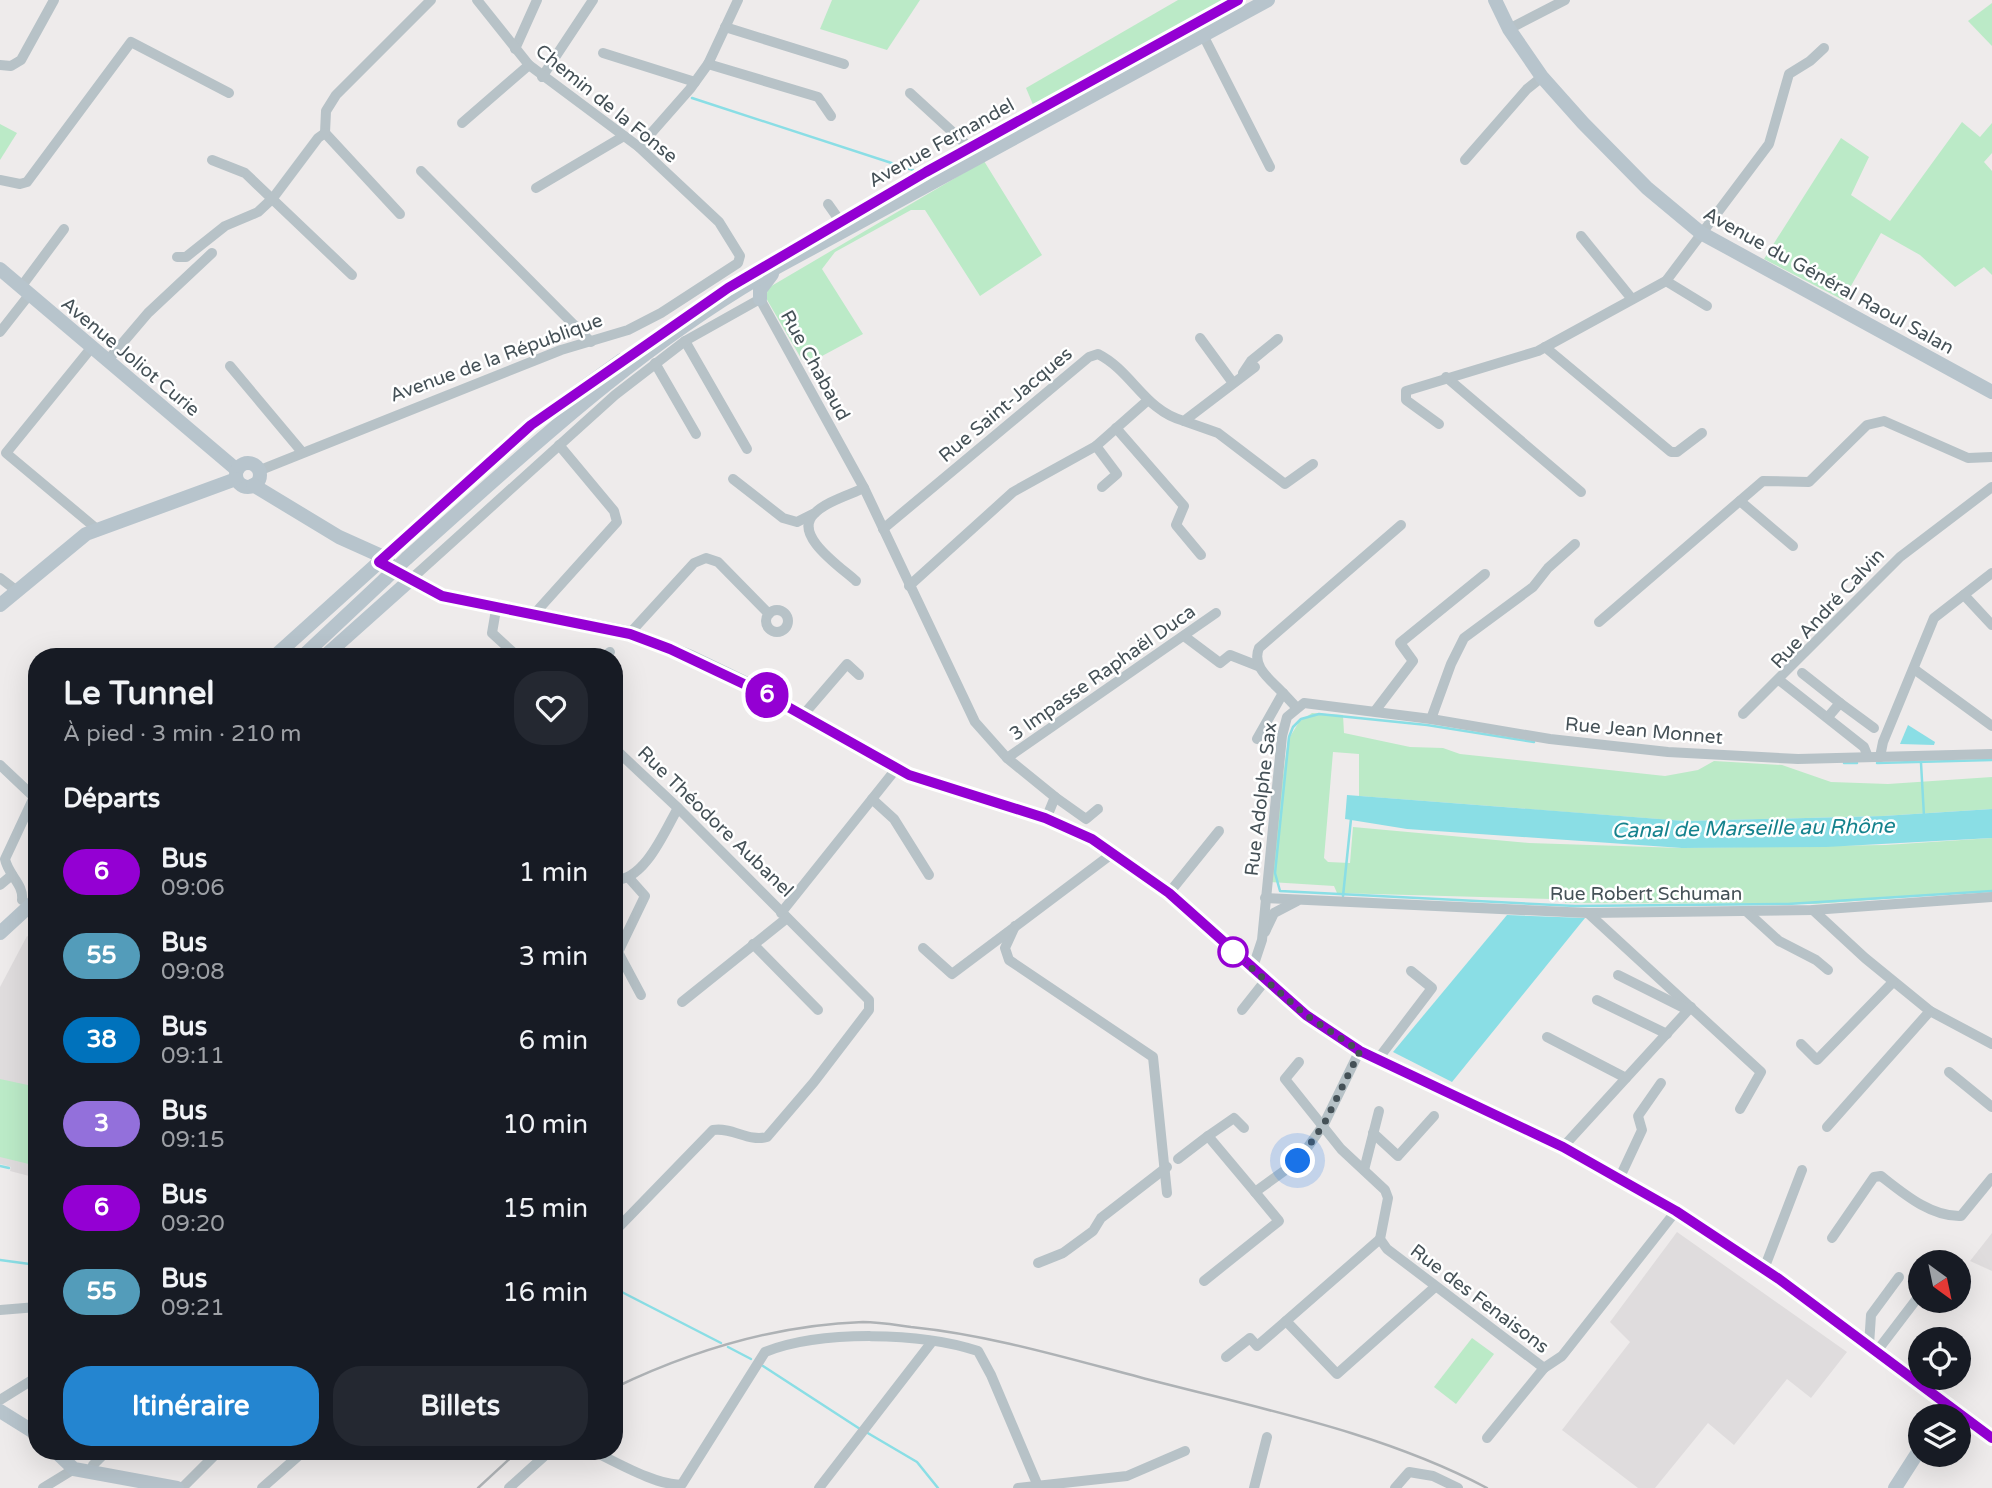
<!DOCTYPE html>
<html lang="fr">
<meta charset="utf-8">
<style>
:root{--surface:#171b24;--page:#242831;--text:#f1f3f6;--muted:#9ea1a6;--accent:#2485d0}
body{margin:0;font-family:"Varela Round",sans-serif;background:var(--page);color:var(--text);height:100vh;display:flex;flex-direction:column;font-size:26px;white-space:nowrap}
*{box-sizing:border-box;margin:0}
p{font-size:23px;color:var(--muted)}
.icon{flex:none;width:38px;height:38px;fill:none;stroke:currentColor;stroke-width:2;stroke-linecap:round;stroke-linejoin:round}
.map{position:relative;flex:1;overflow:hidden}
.details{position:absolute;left:28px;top:648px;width:595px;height:812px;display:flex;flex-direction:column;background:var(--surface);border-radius:28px;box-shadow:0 7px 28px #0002}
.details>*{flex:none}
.badge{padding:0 14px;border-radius:23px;font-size:24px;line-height:46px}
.needle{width:46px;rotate:147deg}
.controls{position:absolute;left:1908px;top:1250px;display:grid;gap:14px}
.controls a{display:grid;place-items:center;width:63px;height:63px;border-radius:50%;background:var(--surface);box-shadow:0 7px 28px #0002;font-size:35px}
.you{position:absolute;width:35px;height:35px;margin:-18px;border:5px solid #fff;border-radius:50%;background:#1a73e8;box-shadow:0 0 0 10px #1a73e833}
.map>.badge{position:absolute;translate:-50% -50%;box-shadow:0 0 0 4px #fff}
h2{padding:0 35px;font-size:26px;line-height:63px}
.round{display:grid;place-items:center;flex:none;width:74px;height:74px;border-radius:28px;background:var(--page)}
.overview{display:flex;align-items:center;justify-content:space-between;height:119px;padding:0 35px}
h1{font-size:33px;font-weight:700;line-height:52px}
.button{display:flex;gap:14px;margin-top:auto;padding:14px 35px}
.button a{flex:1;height:80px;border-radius:28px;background:var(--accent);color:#fff;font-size:28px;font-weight:700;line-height:80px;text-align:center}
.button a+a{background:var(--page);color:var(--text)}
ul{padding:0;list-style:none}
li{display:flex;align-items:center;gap:21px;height:84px;padding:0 35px}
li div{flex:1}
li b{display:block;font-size:26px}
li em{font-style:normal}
li .badge{min-width:77px;font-weight:700;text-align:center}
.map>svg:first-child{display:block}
</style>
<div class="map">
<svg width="1992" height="1488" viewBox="0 0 1992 1488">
<rect width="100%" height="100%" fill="#eeebeb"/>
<g fill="#dfdcdd">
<polygon points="27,936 35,941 33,946 37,948 37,1178 10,1171 11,1167 0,1164 0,987"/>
<polygon points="1677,1232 1847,1352 1811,1398 1787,1379 1734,1445 1708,1423 1655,1488 1638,1488 1562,1430 1630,1342 1610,1322"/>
<polygon points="1992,1233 1992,1271 1970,1261"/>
</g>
<g fill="#bbeac7">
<polygon points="832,0 920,0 887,50 820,29"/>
<polygon points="1178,0 1228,0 1034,107 1026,88"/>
<polygon points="1992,3 1992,46 1968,21"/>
<polygon points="1962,122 1980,137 1992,123 1992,153 1984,162 1992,171 1992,275 1984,267 1955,287 1920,255 1881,233 1843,300 1764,259 1841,138 1869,157 1851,195 1890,221"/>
<polygon points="0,124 17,133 0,160"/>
<polygon points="984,161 1042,255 980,296 925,210 911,210 835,252 822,269 863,334 809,363 802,360 766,298 768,288"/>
<polygon points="1312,713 1343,715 1344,733 1410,747 1443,748 1460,754 1665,776 1698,770 1714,761 1782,765 1831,782 1888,784 1992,777 1992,809 1883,816 1685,821 1359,796 1359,754 1333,752 1324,858 1328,862 1350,863 1353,827 1529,843 1682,848 1886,845 1992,838 1992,891 1815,904 1565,903 1565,900 1551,899 1337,893 1334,886 1268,882 1288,740 1299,722"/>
<polygon points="0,1079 37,1087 37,1166 0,1157"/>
<polygon points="1472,1338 1494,1354 1456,1404 1434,1387"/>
</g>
<g fill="#8adee5">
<polygon points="1908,725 1935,742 1934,745 1900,744"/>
<polygon points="1347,795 1685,821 1883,816 1992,809 1992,838 1826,847 1682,848 1407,829 1345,819"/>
<polygon points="1507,915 1585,918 1452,1082 1393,1052"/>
</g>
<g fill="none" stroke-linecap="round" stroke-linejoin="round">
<g stroke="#8adee5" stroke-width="2.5">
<polyline points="692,98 913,170"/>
<polyline points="1534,742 1427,725 1319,714 1301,719 1293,727 1289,737 1275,873 1280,891 1575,906 1788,904 1992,891"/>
<polyline points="1844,763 1857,763"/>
<polyline points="1877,763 1992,760"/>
<polyline points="1921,763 1924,816"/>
<polyline points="1343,896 1351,819"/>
<polyline points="0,1166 9,1168"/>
<polyline points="0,1260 37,1265"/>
<polyline points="614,1288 721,1343"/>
<polyline points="728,1347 751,1359"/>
<polyline points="763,1366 860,1429"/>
<polyline points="866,1432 917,1462 938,1488"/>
</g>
<g stroke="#b7c2c7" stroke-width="10">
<polyline points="725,27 844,64"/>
<polyline points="1509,29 1565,0"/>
<polyline points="1203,35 1270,167"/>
<polyline points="515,49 537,0"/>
<polyline points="603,53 695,82"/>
<polyline points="708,64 818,97 831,116"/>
<polyline points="0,65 11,66 21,60 54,0"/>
<polyline points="542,77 593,0"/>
<polyline points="910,93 970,148"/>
<polyline points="462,123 529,65"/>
<polyline points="325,133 326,111 336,95 431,0"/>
<polyline points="325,133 400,214"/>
<polyline points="639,147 690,89 708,64 738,0"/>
<polyline points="212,160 245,173 352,275"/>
<polyline points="1465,160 1527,89 1542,77"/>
<polyline points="421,171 591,342"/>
<polyline points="0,180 20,184 27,182 131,42 229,93"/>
<polyline points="536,188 624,136"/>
<polyline points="828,204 840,221"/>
<polyline points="1581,236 1632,299"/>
<polyline points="177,257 186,257 225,226 258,212 273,198 318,138 325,133"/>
<polyline points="1666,281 1707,306"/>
<polyline points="21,287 64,229"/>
<polyline points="0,332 29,295"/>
<polyline points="1200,338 1233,383"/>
<polyline points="685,341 747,449"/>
<polyline points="92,347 6,453 98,530"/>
<polyline points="1545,347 1671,452 1677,452 1702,433"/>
<polyline points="108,360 148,313 212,253"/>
<polyline points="655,363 696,434"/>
<polyline points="230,366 302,452"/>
<polyline points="1243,373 1251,361 1278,339"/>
<polyline points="1446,377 1581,492"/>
<polyline points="1184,421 1218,433 1285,484 1313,464"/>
<polyline points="1439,424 1406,400 1406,391 1538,351 1666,281 1769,144 1789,74 1810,61 1824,48"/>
<polyline points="1116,428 1184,506 1176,525 1201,555"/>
<polyline points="1096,446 1117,474 1102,487"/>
<polyline points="258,471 561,350 628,330 661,313 738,263 740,256 719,222 639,147 529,65 477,0"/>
<polyline points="733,479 783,518 797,522 813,514"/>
<polyline points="1740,501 1793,546"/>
<path d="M883,529L1089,357L1098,354C1132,371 1145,411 1184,421L1255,367"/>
<polyline points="0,578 17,591"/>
<polyline points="409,581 615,395 685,341 760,299 864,488 975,722 1007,758 1055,797 1046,819"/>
<path d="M856,581C842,568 792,535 814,514C825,502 849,495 864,488"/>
<polyline points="909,586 1013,492 1096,446 1147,401"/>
<polyline points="1964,595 1992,625"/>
<polyline points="497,604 492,633 517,656"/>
<circle cx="777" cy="621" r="11"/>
<polyline points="536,612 617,522 614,511 559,445"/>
<polyline points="1599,622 1763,481 1809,482 1867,425 1884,421 1968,458 1992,457"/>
<polyline points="630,633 694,563 706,558 718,562 769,614"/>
<polyline points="1184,636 1220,663 1230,655 1258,666"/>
<polyline points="605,656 610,652"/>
<polyline points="1914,669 1992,726"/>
<polyline points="1802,673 1840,703"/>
<polyline points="1779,680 1864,747 1868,757"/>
<path d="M1283,693C1271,680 1251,667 1259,648L1401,525"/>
<polyline points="1375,711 1413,661 1400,643 1485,574"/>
<polyline points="804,714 847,664 859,675"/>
<polyline points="1743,714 1900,557 1992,487"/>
<polyline points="1828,717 1840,703 1874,728"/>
<polyline points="1431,719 1451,664 1464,638 1533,587 1548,568 1575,544"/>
<polyline points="1257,739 1283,693 1296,707"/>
<path d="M614,748L678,808L869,1000V1010L814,1082L767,1137C748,1142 733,1127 713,1130L614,1232"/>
<polyline points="1880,757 1883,742 1934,618 1992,573"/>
<polyline points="1007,758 1216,613"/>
<path d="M0,765L34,797L5,859C8,875 24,884 22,900"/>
<polyline points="1055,797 1086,819 1098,809"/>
<polyline points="872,799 894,819 929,875"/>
<polyline points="629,878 645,896 618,952 641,995"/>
<path d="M614,880C645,881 665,830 678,808"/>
<polyline points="0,885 12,875"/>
<polyline points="1169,893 1219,831"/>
<polyline points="1265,898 1588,913 1813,910 1992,897"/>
<polyline points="1813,910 1865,958 1930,1011 1992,1044"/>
<polyline points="1746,911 1779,941 1816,960 1828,970"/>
<polyline points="781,913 896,769"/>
<polyline points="1588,913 1761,1072 1740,1109"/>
<polyline points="1015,926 1005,948 1009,960 1153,1057 1167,1193"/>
<polyline points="1265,932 1274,913 1297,901"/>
<polyline points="753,944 818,1010"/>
<polyline points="923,948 952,974 1113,853"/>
<polyline points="1252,970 1262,940 1282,736 1287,717 1304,703 1431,719 1550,739 1668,752 1798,759 1992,754"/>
<polyline points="1618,975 1688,1010"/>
<polyline points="1597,1000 1667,1034"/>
<polyline points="682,1002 787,918"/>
<polyline points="1242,1010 1265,981"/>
<polyline points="1547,1037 1626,1078"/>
<polyline points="1801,1044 1817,1060 1893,982"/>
<polyline points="1378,1059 1432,988 1411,971"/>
<polyline points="1299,1062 1285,1079 1341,1149 1385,1190 1388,1198 1380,1239 1387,1249 1544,1368 1562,1356 1676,1211"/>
<polyline points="1949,1072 1992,1107"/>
<polyline points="1827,1127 1930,1011"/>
<polyline points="1244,1128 1234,1118 1208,1136 1255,1192 1298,1161 1324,1124 1360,1050"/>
<polyline points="1373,1133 1398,1156 1434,1116"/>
<polyline points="1563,1147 1691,1007"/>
<polyline points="1178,1159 1208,1136"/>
<polyline points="1364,1170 1379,1111"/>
<polyline points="1620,1177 1642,1130 1638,1116 1661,1083"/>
<path d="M1832,1238L1874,1177L1881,1176C1904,1194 1931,1217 1961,1216L1992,1178"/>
<polyline points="1380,1239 1286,1321 1337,1374 1435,1287"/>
<polyline points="1038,1263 1063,1253 1093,1231 1101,1218 1167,1167"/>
<polyline points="1764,1269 1802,1170"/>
<polyline points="1204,1281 1279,1221 1255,1192"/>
<polyline points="0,1310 37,1307"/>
<polyline points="1869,1345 1871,1315 1899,1277"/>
<polyline points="1877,1351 1919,1296"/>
<polyline points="1226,1357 1250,1338 1257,1346 1286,1321"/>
<polyline points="0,1400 37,1377"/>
<polyline points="1487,1438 1544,1368"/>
<path d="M593,1451C614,1461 661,1488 682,1484L765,1352C821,1330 921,1332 978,1351L991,1375L1038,1486"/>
<polyline points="92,1472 93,1465 107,1451"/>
<polyline points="43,1488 74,1469"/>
<polyline points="182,1488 219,1451"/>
<polyline points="262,1488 304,1451"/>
<polyline points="509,1488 550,1451"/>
<polyline points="819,1488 931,1343"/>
<polyline points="1018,1488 1127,1476 1185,1451"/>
<polyline points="1254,1488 1267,1437"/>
<polyline points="1395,1488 1409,1472 1433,1476 1458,1488"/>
</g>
<g stroke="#b7c4cc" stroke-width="14">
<polyline points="1495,0 1509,29 1542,77 1583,123 1647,188 1701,233 1992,392"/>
<polyline points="784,254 1238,0"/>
<polyline points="0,269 237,470"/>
<polyline points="760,299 760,290 772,274"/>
<circle cx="248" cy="475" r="12"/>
<polyline points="253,485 339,537 388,559"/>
<path d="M407,558C526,452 641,343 781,265L1268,0"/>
<polyline points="403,576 442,596 630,633 691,657 745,683 909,775 1045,818 1092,839 1169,893 1306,1015 1360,1050 1563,1147 1676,1211 1779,1279 1992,1438"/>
<polyline points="0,605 86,534 236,479"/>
<polyline points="275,656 531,425 622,360"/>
<polyline points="303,656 385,579"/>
<polyline points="325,656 409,581"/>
<polyline points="0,933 37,899"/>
<polyline points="0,1411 37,1434"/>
<polyline points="55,1451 74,1469 177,1488"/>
<polyline points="1895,1488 1920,1449"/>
</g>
<g stroke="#aeb2b5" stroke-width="2.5">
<path d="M614,1388C693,1350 775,1325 863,1322C879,1322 896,1325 911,1327C989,1335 1063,1357 1139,1377C1256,1408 1379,1431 1487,1488"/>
<polyline points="478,1488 518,1451"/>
</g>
<polyline stroke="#b7c4cc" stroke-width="14" points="385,579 407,558"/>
</g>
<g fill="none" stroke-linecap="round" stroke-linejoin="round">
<g stroke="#fff" stroke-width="16">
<polyline id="line" points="1238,0 926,172 728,288 531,425 379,562 442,596 630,634 670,649 765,694 909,775 1045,818 1092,839 1169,893 1306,1015 1360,1051 1563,1147 1676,1211 1779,1279 1992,1438"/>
</g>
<use href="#line" stroke="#9400d3" stroke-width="10"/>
<polyline stroke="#455157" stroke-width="7" stroke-dasharray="0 12.6" points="1233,952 1306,1015 1360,1051 1324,1124 1298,1161"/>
</g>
<circle fill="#fff" stroke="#9400d3" stroke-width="3.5" cx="1233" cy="952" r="14"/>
<g text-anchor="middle" stroke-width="5" stroke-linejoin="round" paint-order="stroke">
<g font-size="19" fill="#455157" stroke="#fff">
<text transform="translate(607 103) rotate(39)" y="7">Chemin de la Fonse</text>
<text transform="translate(941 142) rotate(-29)" y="7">Avenue Fernandel</text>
<text transform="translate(1829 280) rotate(29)" y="7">Avenue du Général Raoul Salan</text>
<text transform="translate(131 356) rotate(40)" y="7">Avenue Joliot Curie</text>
<text transform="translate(496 357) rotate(-20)" y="7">Avenue de la République</text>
<text transform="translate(816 365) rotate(61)" y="7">Rue Chabaud</text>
<text transform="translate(1005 404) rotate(-40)" y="7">Rue Saint-Jacques</text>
<text transform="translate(1827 608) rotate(-47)" y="7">Rue André Calvin</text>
<text transform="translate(1102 672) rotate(-35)" y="7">3 Impasse Raphaël Duca</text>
<text transform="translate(1644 730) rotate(5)" y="7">Rue Jean Monnet</text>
<text transform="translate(1260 799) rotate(-83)" y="7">Rue Adolphe Sax</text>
<text transform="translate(716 821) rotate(44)" y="7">Rue Théodore Aubanel</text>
<text x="1646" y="900">Rue Robert Schuman</text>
<text transform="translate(1480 1298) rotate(37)" y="7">Rue des Fenaisons</text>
</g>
<g font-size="21" font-style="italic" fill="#15828d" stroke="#fff">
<text transform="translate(1753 828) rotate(-1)" y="7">Canal de Marseille au Rhône</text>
</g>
</g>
</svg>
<div class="controls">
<a><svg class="needle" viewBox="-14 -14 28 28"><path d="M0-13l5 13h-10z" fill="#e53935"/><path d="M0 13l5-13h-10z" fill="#9ea1a6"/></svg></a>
<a><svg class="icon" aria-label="locate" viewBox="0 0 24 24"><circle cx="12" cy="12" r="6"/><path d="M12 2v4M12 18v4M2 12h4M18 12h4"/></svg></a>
<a><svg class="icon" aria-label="layers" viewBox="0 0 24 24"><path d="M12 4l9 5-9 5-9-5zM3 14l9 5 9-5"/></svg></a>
</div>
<div class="you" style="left:1298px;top:1161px"></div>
<b class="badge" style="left:767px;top:695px;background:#9400d3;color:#fff">6</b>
<section class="details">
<div class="overview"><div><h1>Le Tunnel</h1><p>À pied · 3 min · 210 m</p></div><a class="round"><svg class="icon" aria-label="heart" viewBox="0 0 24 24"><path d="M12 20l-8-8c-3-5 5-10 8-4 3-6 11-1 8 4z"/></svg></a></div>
<h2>Départs</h2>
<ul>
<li><span class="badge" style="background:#9400d3;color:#fff">6</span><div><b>Bus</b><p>09:06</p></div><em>1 min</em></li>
<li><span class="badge" style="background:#539cba;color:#fff">55</span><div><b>Bus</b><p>09:08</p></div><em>3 min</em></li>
<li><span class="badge" style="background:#0072bc;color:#fff">38</span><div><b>Bus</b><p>09:11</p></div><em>6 min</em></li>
<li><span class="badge" style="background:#9370db;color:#fff">3</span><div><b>Bus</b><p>09:15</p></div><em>10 min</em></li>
<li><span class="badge" style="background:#9400d3;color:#fff">6</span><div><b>Bus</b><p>09:20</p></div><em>15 min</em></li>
<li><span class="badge" style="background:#539cba;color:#fff">55</span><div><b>Bus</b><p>09:21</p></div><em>16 min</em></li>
</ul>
<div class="button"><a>Itinéraire</a><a>Billets</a></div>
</section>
</div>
